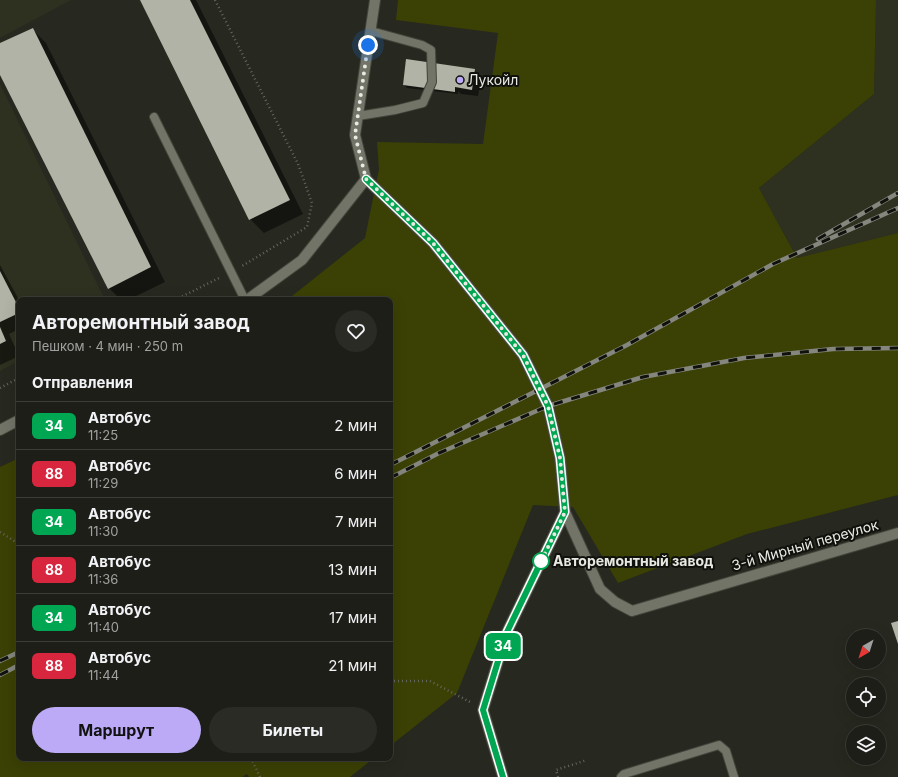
<!DOCTYPE html>
<html lang="ru">
<meta charset="utf-8">
<style>
:root{--surface:#1d1e17;--page:#2a2b24;--text:#f1f3f6;--muted:#a0a2a1;--line:#3b3c36;--accent:#bcaaf6}
body{margin:0;font-family:Inter,sans-serif;background:var(--page);color:var(--text);height:100vh;display:flex;flex-direction:column;font-size:15px;white-space:nowrap}
*{box-sizing:border-box;margin:0}
p{font-size:13px;color:var(--muted)}
.icon{flex:none;width:22px;height:22px;fill:none;stroke:currentColor;stroke-width:2;stroke-linecap:round;stroke-linejoin:round}
.map{position:relative;flex:1;overflow:hidden}
.sheet{position:absolute;left:16px;top:297px;width:377px;height:464px;display:flex;flex-direction:column;background:var(--surface);border-radius:8px;box-shadow:0 4px 16px #0002,0 0 0 1px var(--line)}
.sheet>*{flex:none}
.badge{padding:0 8px;border-radius:6px;font-size:14px;line-height:26px}
.needle{width:26px;rotate:219deg}
.controls{position:absolute;left:846px;top:629px;display:grid;gap:8px}
.controls a{display:grid;place-items:center;width:40px;height:40px;border-radius:50%;background:var(--surface);box-shadow:0 4px 16px #0002,0 0 0 1px var(--line);font-size:20px}
.you{position:absolute;width:20px;height:20px;margin:-10px;border:3px solid #fff;border-radius:50%;background:#1a73e8;box-shadow:0 0 0 6px #1a73e833}
.map>.badge{position:absolute;translate:-50% -50%;box-shadow:0 0 0 2px #fff}
h2{padding:0 16px;font-size:15px;line-height:36px}
.round{display:grid;place-items:center;flex:none;width:42px;height:42px;border-radius:21px;background:var(--page)}
.head{display:flex;align-items:center;justify-content:space-between;height:68px;padding:0 16px}
h1{font-size:19px;font-weight:700;line-height:30px}
.cta{display:flex;gap:8px;margin-top:auto;padding:8px 16px}
.cta a{flex:1;height:46px;border-radius:24px;background:var(--accent);color:#111;font-size:16px;font-weight:700;line-height:46px;text-align:center}
.cta a+a{background:var(--page);color:var(--text)}
ul{padding:0;list-style:none}
li{display:flex;align-items:center;gap:12px;height:48px;padding:0 16px;border-top:1px solid var(--line)}
li div{flex:1}
li b{display:block;font-size:15px}
li em{font-style:normal}
li .badge{min-width:44px;font-weight:700;text-align:center}
.map>svg:first-child{display:block}
</style>
<div class="map">
<svg width="898" height="777" viewBox="0 0 898 777">
<rect width="100%" height="100%" fill="#27281f"/>
<g fill="#2e3020">
<polygon points="0,0 71,0 0,38"/>
<polygon points="876,0 898,0 898,233 797,258 759,188 874,94"/>
<polygon points="0,84 105,300 19,300 19,361 0,371"/>
</g>
<g fill="#3b4005">
<polygon points="398,0 876,0 874,94 759,188 797,258 898,233 898,495 747,534 618,583 573,507 533,505 457,693 390,746 390,300 287,300 365,238 379,169 377,142 483,144 498,33 396,20"/>
<polygon points="19,458 19,758 374,758 350,777 249,777 247,774 242,777 0,777 0,467"/>
</g>
<g fill="#0007">
<polygon points="141,0 196,0 303,214 264,233 250,219"/>
<polygon points="32,29 46,43 165,282 128,300 121,300 109,288 0,73 0,44"/>
<polygon points="474,70 481,77 478,96 461,94 458,91 458,94 407,88 404,85"/>
<polygon points="0,265 19,300 19,329 9,334 19,356 0,365"/>
</g>
<g fill="#b1b3a6">
<polygon points="140,0 190,0 290,200 249,220"/>
<polygon points="33,28 151,267 108,289 0,75 0,43"/>
<polygon points="406,59 475,69 472,90 455,87 455,92 403,85"/>
<polygon points="0,271 19,308 19,313 0,322"/>
<polygon points="0,327 6,341 0,344"/>
<polygon points="898,621 898,644 891,623"/>
</g>
<g fill="none" stroke-linecap="round" stroke-linejoin="round">
<g stroke="#44453c" stroke-width="10">
<g id="lane">
<polyline points="358,116 395,110 423,103 432,82 431,50 422,45 371,31"/>
<polyline points="154,117 245,300"/>
<polyline points="621,777 624,774 719,745 726,751 734,777"/>
</g>
</g>
<g stroke="#44453c" stroke-width="12">
<polyline id="street" points="565,512 600,589 615,602 632,611 898,533"/>
</g>
<g stroke="#44453c" stroke-width="12">
<g id="secondary">
<polyline points="366,179 433,243 523,355 548,406 560,458 565,512 507,632 483,710 503,777"/>
<polyline points="366,179 355,135 375,0"/>
<polyline points="247,300 302,260 366,179"/>
<polyline points="0,430 19,420"/>
</g>
</g>
<g stroke="#65665e" stroke-width="2.5" stroke-dasharray="1 3" stroke-linecap="butt">
<polyline points="215,0 298,164 312,203 307,227 242,266"/>
<polyline points="175,300 221,277"/>
<polyline points="0,388 19,378"/>
<polyline points="0,532 19,544"/>
<polyline points="390,681 430,681 472,703"/>
<polyline points="251,758 260,777"/>
<polyline points="558,777 556,770 587,760"/>
</g>
<use href="#lane" stroke="#727468" stroke-width="8"/>
<use href="#street" stroke="#727468" stroke-width="10"/>
<use href="#secondary" stroke="#727468" stroke-width="10"/>
<g stroke="#85867e" stroke-width="4.5">
<g id="rail">
<polyline points="818,239 898,193"/>
<polyline points="390,465 627,345 773,264 898,208"/>
<polyline points="390,478 439,453 548,406 643,377 744,358 833,349 898,348"/>
<polyline points="0,661 19,652"/>
<polyline points="0,675 19,665"/>
</g>
</g>
<use href="#rail" stroke="#10110c" stroke-width="3" stroke-dasharray="9" stroke-linecap="butt"/>
</g>
<g fill="none" stroke-linecap="round" stroke-linejoin="round">
<g stroke="#fff" stroke-width="9">
<polyline id="line" points="366,179 433,243 523,355 548,406 560,458 565,512 507,632 483,710 503,777"/>
</g>
<use href="#line" stroke="#00a651" stroke-width="6"/>
<polyline stroke="#e8e9e2" stroke-width="4" stroke-dasharray="0 7.2" points="368,45 355,135 366,179 433,243 523,355 548,406 560,458 565,512 539,566 541,561"/>
</g>
<circle fill="#bcaaf6" stroke="#10110c" stroke-width="1.5" cx="460" cy="80" r="4"/>
<circle fill="#fff" stroke="#00a651" stroke-width="2" cx="541" cy="561" r="8"/>
<g text-anchor="middle" stroke-width="4" stroke-linejoin="round" paint-order="stroke">
<g font-size="14" fill="#e8e9e2" stroke="#10110c" text-anchor="start">
<text x="468" y="85">Лукойл</text>
</g>
<g font-size="14" fill="#e8e9e2" stroke="#10110c">
<text transform="translate(805 545) rotate(-16)" y="5">3-й Мирный переулок</text>
</g>
<g font-size="14" font-weight="bold" fill="#e8e9e2" stroke="#10110c" text-anchor="start">
<text x="553" y="566">Авторемонтный завод</text>
</g>
</g>
</svg>
<div class="controls">
<a><svg class="needle" viewBox="-14 -14 28 28"><path d="M0-13l5 13h-10z" fill="#e53935"/><path d="M0 13l5-13h-10z" fill="#a0a2a1"/></svg></a>
<a><svg class="icon" aria-label="locate" viewBox="0 0 24 24"><circle cx="12" cy="12" r="6"/><path d="M12 2v4M12 18v4M2 12h4M18 12h4"/></svg></a>
<a><svg class="icon" aria-label="layers" viewBox="0 0 24 24"><path d="M12 4l9 5-9 5-9-5zM3 14l9 5 9-5"/></svg></a>
</div>
<div class="you" style="left:368px;top:45px"></div>
<b class="badge" style="left:503px;top:646px;background:#00a651;color:#fff">34</b>
<section class="sheet">
<div class="head"><div><h1>Авторемонтный завод</h1><p>Пешком · 4 мин · 250 m</p></div><a class="round"><svg class="icon" aria-label="heart" viewBox="0 0 24 24"><path d="M12 20l-8-8c-3-5 5-10 8-4 3-6 11-1 8 4z"/></svg></a></div>
<h2>Отправления</h2>
<ul>
<li><span class="badge" style="background:#00a651;color:#fff">34</span><div><b>Автобус</b><p>11:25</p></div><em>2 мин</em></li>
<li><span class="badge" style="background:#d7263d;color:#fff">88</span><div><b>Автобус</b><p>11:29</p></div><em>6 мин</em></li>
<li><span class="badge" style="background:#00a651;color:#fff">34</span><div><b>Автобус</b><p>11:30</p></div><em>7 мин</em></li>
<li><span class="badge" style="background:#d7263d;color:#fff">88</span><div><b>Автобус</b><p>11:36</p></div><em>13 мин</em></li>
<li><span class="badge" style="background:#00a651;color:#fff">34</span><div><b>Автобус</b><p>11:40</p></div><em>17 мин</em></li>
<li><span class="badge" style="background:#d7263d;color:#fff">88</span><div><b>Автобус</b><p>11:44</p></div><em>21 мин</em></li>
</ul>
<div class="cta"><a>Маршрут</a><a>Билеты</a></div>
</section>
</div>
